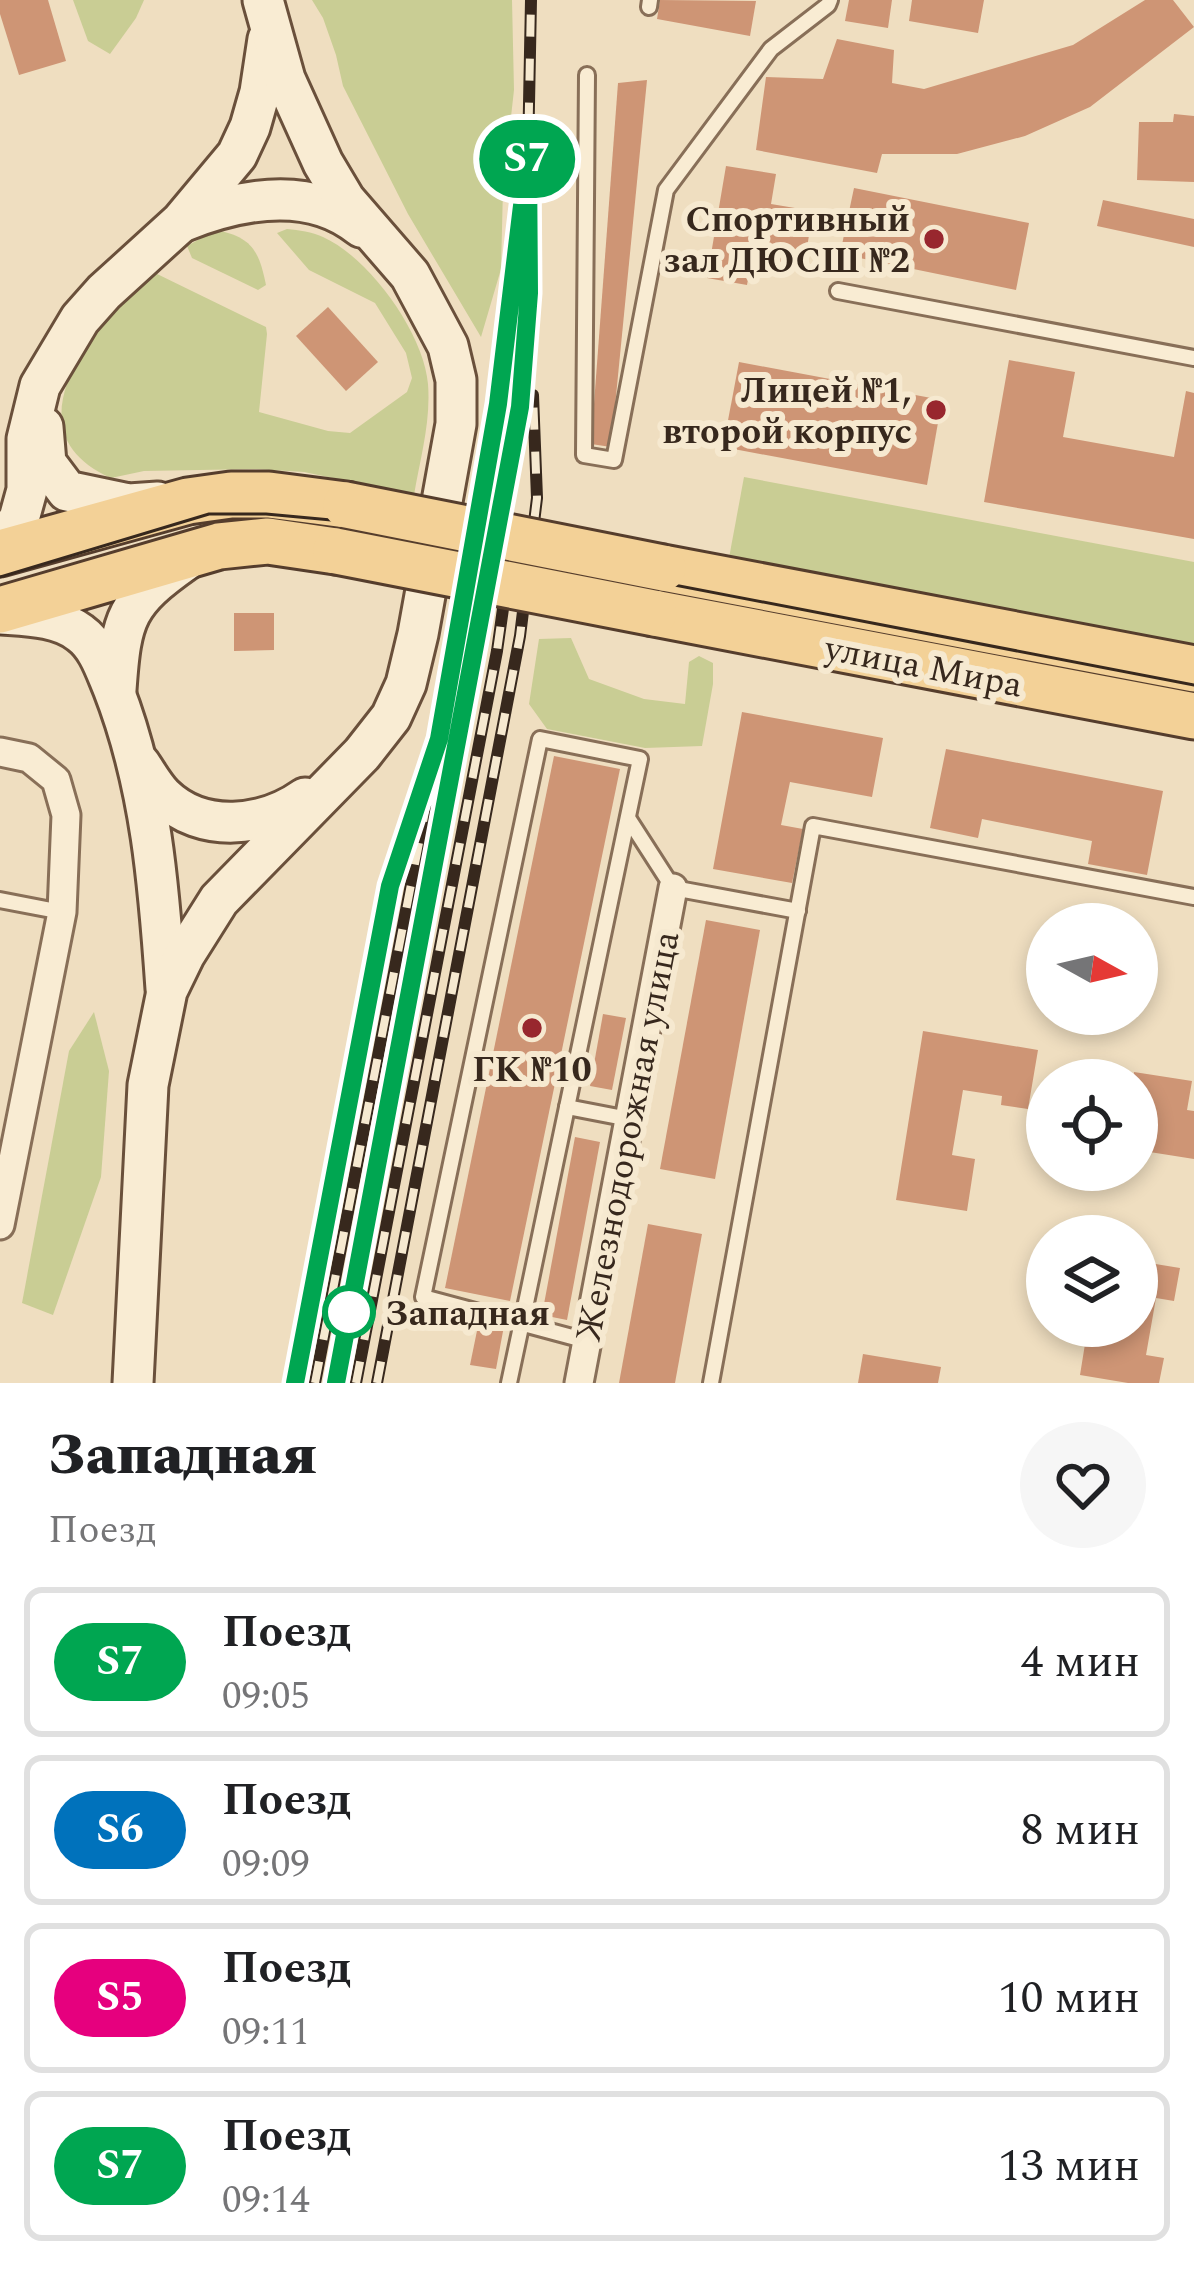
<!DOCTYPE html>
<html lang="ru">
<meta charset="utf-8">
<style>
:root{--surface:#fff;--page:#f6f6f6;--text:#202124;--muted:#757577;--line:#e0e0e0}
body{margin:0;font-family:Spectral,serif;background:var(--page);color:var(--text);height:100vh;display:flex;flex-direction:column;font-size:45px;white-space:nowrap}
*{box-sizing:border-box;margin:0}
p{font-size:39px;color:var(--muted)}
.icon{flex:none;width:66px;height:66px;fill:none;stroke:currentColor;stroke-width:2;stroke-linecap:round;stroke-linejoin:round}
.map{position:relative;height:1383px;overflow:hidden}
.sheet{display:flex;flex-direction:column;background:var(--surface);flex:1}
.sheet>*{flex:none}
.badge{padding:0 24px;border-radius:39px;font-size:42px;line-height:78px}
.needle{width:78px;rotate:98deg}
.controls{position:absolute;left:1026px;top:903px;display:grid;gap:24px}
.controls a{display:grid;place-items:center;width:132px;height:132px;border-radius:50%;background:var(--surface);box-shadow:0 6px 18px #0003;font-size:60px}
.map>.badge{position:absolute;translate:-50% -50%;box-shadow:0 0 0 6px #fff}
.round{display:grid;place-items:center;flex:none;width:126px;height:126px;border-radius:63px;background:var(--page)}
.head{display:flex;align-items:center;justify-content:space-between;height:204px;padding:0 48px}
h1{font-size:57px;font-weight:800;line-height:90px}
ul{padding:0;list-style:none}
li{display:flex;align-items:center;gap:36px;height:150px;margin:0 24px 18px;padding:0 24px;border:6px solid var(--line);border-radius:18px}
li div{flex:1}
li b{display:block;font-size:45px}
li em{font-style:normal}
li .badge{min-width:132px;font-weight:700;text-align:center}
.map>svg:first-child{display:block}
</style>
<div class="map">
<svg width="1194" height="1383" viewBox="0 0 1194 1383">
<rect width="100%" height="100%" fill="#efdec0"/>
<g fill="#c9cd94">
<polygon points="73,0 144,0 136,18 110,54 88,41"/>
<polygon points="312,0 512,0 514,90 503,188 501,269 481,337 408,214 343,86 336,55 323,18"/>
<path d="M287,229C299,230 312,232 323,237C370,258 424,334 428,384C431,422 420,459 414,495L304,472L256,469L144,471L111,478C47,449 53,401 84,347C90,337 96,325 104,316C119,300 137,287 153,272L266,327L267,334L259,412L328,431L350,433L407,392L412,378L406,353L375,303L309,270L277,233Z"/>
<path d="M216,230C252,237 259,251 266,285L258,290L192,258L187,246Z"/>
<polygon points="744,477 1194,562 1194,649 729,558"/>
<polygon points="571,638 589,679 644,699 685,704 689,662 699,656 713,663 713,684 702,746 645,748 547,729 529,704 539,639"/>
<polygon points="94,1012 109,1071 101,1177 53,1315 22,1303 69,1051"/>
</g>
<g fill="#ce9575">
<polygon points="0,0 48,0 66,61 19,75 0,14"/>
<polygon points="660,0 756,1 750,36 657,19"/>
<polygon points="849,0 892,0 888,28 845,21"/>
<polygon points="912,0 984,0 978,33 909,21"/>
<polygon points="1145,0 1173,0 1194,27 1090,107 1025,136 957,154 882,154 877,173 756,150 766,77 823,79 837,39 894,50 892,83 924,89 1073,45"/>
<polygon points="647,80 611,447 591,444 618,83"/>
<polygon points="1174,114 1194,116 1194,182 1137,180 1139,122 1173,122"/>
<polygon points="726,166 776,174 771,204 813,211 804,266 752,257 747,285 707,278"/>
<polygon points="854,188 1029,223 1016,290 840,254"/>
<polygon points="1103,200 1194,219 1194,247 1097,226"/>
<polygon points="328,307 378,362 346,391 296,336"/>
<polygon points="1009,360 1075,372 1063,437 1174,457 1186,391 1194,393 1194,539 984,502"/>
<polygon points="739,362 942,400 927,485 723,447"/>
<polygon points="234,613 274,613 274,650 234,651"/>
<polygon points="742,712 883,738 872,797 790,782 781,825 803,829 792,883 713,869"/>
<polygon points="946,749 1163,791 1147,875 1088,864 1092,841 982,819 978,838 930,828"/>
<polygon points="554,756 620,769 510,1301 445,1288"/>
<polygon points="706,920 760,930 715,1179 660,1169"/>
<polygon points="603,1014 626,1018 612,1090 590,1086"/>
<polygon points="923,1031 1038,1050 1028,1109 1001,1105 1002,1096 963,1090 952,1155 975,1159 967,1211 896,1200"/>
<polygon points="1134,1072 1192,1081 1187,1110 1194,1111 1194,1159 1137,1150 1137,1080 1133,1080"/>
<polygon points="575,1137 600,1142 567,1320 542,1315"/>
<polygon points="648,1224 702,1234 675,1383 619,1383"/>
<polygon points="1137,1261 1180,1268 1174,1301 1156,1298 1146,1355 1164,1358 1159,1383 1128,1383 1080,1375 1085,1344 1092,1345 1095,1326 1137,1326"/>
<polygon points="479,1321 504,1326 496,1369 470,1365"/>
<polygon points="863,1354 941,1367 938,1383 858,1383"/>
</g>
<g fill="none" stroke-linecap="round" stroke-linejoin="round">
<g stroke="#886f58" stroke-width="20">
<g id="lane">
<polyline points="649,7 650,0"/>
<polyline points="587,75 584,455 614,460 666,190 771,49 828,5 830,0"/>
<polyline points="838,291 1194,358"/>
<polyline points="628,818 673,888 798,911"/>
<polyline points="0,900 62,912"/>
<polyline points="567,1107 629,1119"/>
<polyline points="509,1383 522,1322 640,759 540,739 423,1297 587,1341"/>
<polyline points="711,1383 813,826 1194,897"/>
</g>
</g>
<g stroke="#886f58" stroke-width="33">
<g id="street">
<polyline points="0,752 29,758 56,780 66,815 62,912 0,1225"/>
<polyline points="579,1383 673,888"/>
</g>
</g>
<g stroke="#6a503b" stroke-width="45">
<g id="secondary">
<path d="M184,221C240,199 310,185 361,227"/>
<polyline points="43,427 46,463 67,491 129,504 158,502"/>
<polyline points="0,545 19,519 27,490 27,439 40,386 80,319 104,292 181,222 237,155 250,127 260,92 268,39"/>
<path d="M0,614C27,616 58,616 80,633C98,646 105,669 113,688C151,785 159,887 166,989"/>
<path d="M116,690C121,617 126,602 186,560"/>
<path d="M140,764C147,774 154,787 163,796C202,834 264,827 305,798"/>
<polyline points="133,1383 148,1085 167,991 185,954 219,900 362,754 391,717 406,684 418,634 456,424 456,380 448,346 410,275 345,200 323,163 285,79 263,0"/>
</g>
</g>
<g stroke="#553d2c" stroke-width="51">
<g id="primary">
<polyline points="0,553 188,501 231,495 269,495 346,505"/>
<polyline points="663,568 1194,669"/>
<polyline points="0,610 219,546 268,541 336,551"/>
<polyline points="654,613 1194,716"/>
</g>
</g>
<use href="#lane" stroke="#f9ecd3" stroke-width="14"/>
<use href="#street" stroke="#f9ecd3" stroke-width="27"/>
<use href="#secondary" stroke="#f9ecd3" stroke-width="39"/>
<use href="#primary" stroke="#f3d197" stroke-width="45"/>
<polyline stroke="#37281d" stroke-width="3" points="0,577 209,514 266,514 342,521 1194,685"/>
<g stroke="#37281d" stroke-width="12">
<g id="rail">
<polyline points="295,1383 390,886 406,835"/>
<polyline points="315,1383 439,739 498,405 513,275"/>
<polyline points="336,1383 520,407 529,293 528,156 531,0"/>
<polyline points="356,1383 497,651 512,545"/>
<polyline points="377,1383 520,636 537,498 533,395"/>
</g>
</g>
<use href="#rail" stroke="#f6e9d0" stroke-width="8" stroke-dasharray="22" stroke-linecap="butt"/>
<g stroke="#553d2c" stroke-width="51" stroke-linecap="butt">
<g id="primary-bridge">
<polyline points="346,505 663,568"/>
<polyline points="336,551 654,613"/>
</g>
</g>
<use href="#primary-bridge" stroke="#f3d197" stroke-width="45"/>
</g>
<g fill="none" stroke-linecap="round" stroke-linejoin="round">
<g stroke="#fff" stroke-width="27">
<polyline id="line" points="295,1383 390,886 439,739 498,404 528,156 529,293 520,407 336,1383"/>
</g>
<use href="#line" stroke="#00a651" stroke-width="18"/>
</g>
<g fill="#98272e" stroke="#f6e9d0" stroke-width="4.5">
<circle cx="934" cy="239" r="12"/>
<circle cx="936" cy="410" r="12"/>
<circle cx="532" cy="1028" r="12"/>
</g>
<circle fill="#fff" stroke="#00a651" stroke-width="6" cx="349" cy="1312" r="24"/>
<g text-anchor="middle" stroke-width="12" stroke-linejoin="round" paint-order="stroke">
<g font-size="36" font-weight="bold" fill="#37281d" stroke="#f6e9d0" text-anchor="end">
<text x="910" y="231">Спортивный<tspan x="910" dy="41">зал ДЮСШ №2</tspan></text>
<text x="912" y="402">Лицей №1,<tspan x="912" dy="41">второй корпус</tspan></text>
<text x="532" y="1081" text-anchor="middle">ГК №10</text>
</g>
<g font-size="36" fill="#37281d" stroke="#f6e9d0">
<text transform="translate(924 665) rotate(11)" y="13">улица Мира</text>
<text transform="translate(626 1136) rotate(-79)" y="13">Железнодорожная улица</text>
</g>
<g font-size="36" font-weight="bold" fill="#37281d" stroke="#f6e9d0" text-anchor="start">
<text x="385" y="1325">Западная</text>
</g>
</g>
</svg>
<div class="controls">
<a><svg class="needle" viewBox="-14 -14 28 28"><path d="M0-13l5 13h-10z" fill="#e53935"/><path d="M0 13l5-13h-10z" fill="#757577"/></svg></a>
<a><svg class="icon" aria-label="locate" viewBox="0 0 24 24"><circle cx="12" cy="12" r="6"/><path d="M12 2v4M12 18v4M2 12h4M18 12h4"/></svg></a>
<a><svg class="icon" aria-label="layers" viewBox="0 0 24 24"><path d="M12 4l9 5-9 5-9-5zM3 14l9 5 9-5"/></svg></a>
</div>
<b class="badge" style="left:527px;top:159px;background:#00a651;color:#fff">S7</b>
</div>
<section class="sheet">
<div class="head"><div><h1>Западная</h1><p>Поезд</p></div><a class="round"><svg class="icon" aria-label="heart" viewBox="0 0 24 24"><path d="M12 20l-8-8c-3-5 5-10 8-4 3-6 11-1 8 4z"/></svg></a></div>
<ul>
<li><span class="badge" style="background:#00a651;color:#fff">S7</span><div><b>Поезд</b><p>09:05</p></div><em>4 мин</em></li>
<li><span class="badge" style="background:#0072bc;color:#fff">S6</span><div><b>Поезд</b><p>09:09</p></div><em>8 мин</em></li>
<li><span class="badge" style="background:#e6007e;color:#fff">S5</span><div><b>Поезд</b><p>09:11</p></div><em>10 мин</em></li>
<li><span class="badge" style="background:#00a651;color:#fff">S7</span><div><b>Поезд</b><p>09:14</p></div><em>13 мин</em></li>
</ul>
</section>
